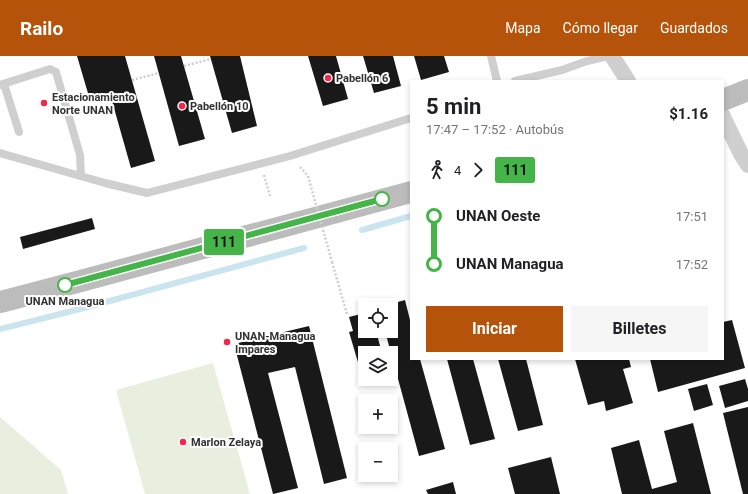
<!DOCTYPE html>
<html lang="es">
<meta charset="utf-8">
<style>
:root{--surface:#fff;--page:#f6f6f6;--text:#202124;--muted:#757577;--accent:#b45309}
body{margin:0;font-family:Roboto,sans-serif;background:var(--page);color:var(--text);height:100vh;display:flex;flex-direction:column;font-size:15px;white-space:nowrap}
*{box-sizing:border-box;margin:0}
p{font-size:13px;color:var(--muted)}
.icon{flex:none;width:22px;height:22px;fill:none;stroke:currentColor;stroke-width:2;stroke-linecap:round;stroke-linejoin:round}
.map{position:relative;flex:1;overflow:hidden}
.sheet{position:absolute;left:410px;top:24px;width:314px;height:280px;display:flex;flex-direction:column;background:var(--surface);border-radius:0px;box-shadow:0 2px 6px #0003}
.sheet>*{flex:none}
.badge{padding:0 8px;border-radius:3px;font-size:14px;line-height:26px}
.tools{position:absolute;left:358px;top:242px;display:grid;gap:8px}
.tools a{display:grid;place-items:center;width:40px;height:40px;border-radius:0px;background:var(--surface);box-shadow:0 2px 6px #0003;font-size:20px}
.map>.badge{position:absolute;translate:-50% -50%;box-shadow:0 0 0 2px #fff}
.legs{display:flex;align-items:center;gap:6px;height:44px;padding:0 16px;font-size:13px}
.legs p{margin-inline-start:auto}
.headline{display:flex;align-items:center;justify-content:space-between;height:68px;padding:0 16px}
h1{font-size:22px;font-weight:700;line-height:30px}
.cta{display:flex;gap:8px;margin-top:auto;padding:8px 16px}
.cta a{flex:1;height:46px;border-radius:0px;background:var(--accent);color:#fff;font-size:16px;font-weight:700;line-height:46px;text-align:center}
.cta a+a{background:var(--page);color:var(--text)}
ul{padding:0 16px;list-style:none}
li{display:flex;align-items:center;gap:14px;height:48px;font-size:15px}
li i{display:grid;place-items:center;width:6px;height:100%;margin:0 5px;background:currentColor}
li i::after{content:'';width:10px;height:10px;margin:-5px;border:3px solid;border-radius:50%;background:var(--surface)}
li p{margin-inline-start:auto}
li:first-child i{background:linear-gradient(#0000 50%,currentColor 0)}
li:last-child i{background:linear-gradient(currentColor 50%,#0000 0)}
header{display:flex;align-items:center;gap:24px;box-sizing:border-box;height:56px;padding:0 20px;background:var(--accent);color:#fff}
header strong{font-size:19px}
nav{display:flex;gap:22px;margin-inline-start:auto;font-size:14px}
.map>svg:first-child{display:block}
</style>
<header>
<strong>Railo</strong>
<nav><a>Mapa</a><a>Cómo llegar</a><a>Guardados</a></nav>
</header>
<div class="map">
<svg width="748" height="438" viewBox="0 0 748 438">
<rect width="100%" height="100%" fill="#fff"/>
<g fill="#e9efdf">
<polygon points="213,307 250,438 145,438 116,334"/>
<polygon points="0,361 61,414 68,438 0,438"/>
</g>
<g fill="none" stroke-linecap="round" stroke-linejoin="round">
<g stroke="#cae5f0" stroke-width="6">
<polyline points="362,174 411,160"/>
<polyline points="0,273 84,252 304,192"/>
</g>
</g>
<g fill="#191919">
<polygon points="77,0 125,0 155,105 131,112 110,38 90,44"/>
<polygon points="154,0 181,0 205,83 179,90"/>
<polygon points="210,0 240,0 257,70 232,77"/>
<polygon points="308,0 336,0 348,43 323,50"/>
<polygon points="363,0 393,0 401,30 374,37"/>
<polygon points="414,0 444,0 449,16 421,24"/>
<polygon points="92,162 95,173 23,193 20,181"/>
<polygon points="405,244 411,268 411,303 420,303 445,393 419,400 385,275 391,275 391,248"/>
<polygon points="365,257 365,275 376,275 382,297 365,297 365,311 360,313 349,276 353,275 349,261"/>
<polygon points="732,264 745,312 658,336 650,303 723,303 723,266"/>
<polygon points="309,270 347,422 324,428 295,311 268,317 298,432 273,438 234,288"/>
<polygon points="447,303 473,303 495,383 470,389"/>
<polygon points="498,303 526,303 543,369 518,375"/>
<polygon points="575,303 629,303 631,311 623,313 633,347 606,355 604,345 588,349"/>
<polygon points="745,323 748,333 748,345 725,352 719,330"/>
<polygon points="707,328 713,349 694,355 688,333"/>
<polygon points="748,351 748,438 743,438 723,357"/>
<polygon points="693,367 711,438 622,438 611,392 639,384 652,433 677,426 664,375"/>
<polygon points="551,401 560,438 515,438 508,412"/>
<polygon points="453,426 456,438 428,438 426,434"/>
</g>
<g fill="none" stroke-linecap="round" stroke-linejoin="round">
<g stroke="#cfcfcf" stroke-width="2.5" stroke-dasharray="2 2" stroke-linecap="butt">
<polyline points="184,10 211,3"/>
<polyline points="132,24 159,17"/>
<polyline points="300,111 308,120"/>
<polyline points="264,119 270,140"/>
<polyline points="332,206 347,258"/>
</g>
<g stroke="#cfcfcf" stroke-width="8">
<polyline points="491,0 497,25"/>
<polyline points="515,25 562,14 587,5 608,0"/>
<polyline points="4,28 19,76"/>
<polyline points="0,29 50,13 56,16 80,99 81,120"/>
<polyline points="0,97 105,127 147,137 290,100 411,62"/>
</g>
<g stroke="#cfcfcf" stroke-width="16">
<polyline points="612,0 628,25"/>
<polyline points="723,60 724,63 741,98 748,109"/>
</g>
<g stroke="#bcbcbc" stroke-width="22">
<polyline points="723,44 748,34"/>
<polyline points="0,246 77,226 411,136"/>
</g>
<polyline stroke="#cfcfcf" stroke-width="2.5" stroke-dasharray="2 2" stroke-linecap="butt" points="308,120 332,206"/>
</g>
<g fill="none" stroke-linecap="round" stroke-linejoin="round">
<g stroke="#fff" stroke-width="9">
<polyline id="line-1" points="65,229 382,143"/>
</g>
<use href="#line-1" stroke="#45b549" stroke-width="6"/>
</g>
<g fill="#f72549" stroke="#fff" stroke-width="1.5">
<circle cx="328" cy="22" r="4"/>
<circle cx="44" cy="47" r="4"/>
<circle cx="182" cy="50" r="4"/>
<circle cx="227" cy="286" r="4"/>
<circle cx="183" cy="386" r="4"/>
</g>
<g fill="#fff" stroke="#45b549" stroke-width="2">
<circle cx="382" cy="143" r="7"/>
<circle cx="65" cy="229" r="7"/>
</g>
<g text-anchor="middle" stroke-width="4" stroke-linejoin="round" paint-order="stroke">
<g font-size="11" font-weight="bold" fill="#323232" stroke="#fff" text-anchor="start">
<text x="336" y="26">Pabellón 6</text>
<text x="52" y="45">Estacionamiento<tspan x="52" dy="13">Norte UNAN</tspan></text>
<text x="190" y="54">Pabellón 10</text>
<text x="235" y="284">UNAN-Managua<tspan x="235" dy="13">Impares</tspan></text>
<text x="191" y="390">Marlon Zelaya</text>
</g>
<g font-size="11" font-weight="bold" fill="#323232" stroke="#fff">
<text x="65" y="249">UNAN Managua</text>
</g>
</g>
</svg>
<div class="tools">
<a><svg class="icon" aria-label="locate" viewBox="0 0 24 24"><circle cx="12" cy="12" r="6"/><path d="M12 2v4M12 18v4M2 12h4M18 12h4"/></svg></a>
<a><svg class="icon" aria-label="layers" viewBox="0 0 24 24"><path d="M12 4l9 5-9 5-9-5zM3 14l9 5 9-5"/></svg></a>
<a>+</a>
<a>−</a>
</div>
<b class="badge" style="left:224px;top:186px;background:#45b549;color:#111">111</b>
<section class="sheet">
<div class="headline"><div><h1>5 min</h1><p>17:47 – 17:52 · Autobús</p></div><b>$1.16</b></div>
<div class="legs"><svg class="icon" aria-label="walk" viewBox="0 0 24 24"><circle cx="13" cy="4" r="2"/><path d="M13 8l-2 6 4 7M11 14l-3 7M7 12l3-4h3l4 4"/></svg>4<svg class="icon" aria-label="forward" viewBox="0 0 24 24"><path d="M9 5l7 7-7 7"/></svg><b class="badge" style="background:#45b549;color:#111">111</b></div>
<ul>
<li><i style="color:#45b549"></i><b>UNAN Oeste</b><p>17:51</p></li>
<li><i style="color:#45b549"></i><b>UNAN Managua</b><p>17:52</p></li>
</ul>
<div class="cta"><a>Iniciar</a><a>Billetes</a></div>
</section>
</div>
